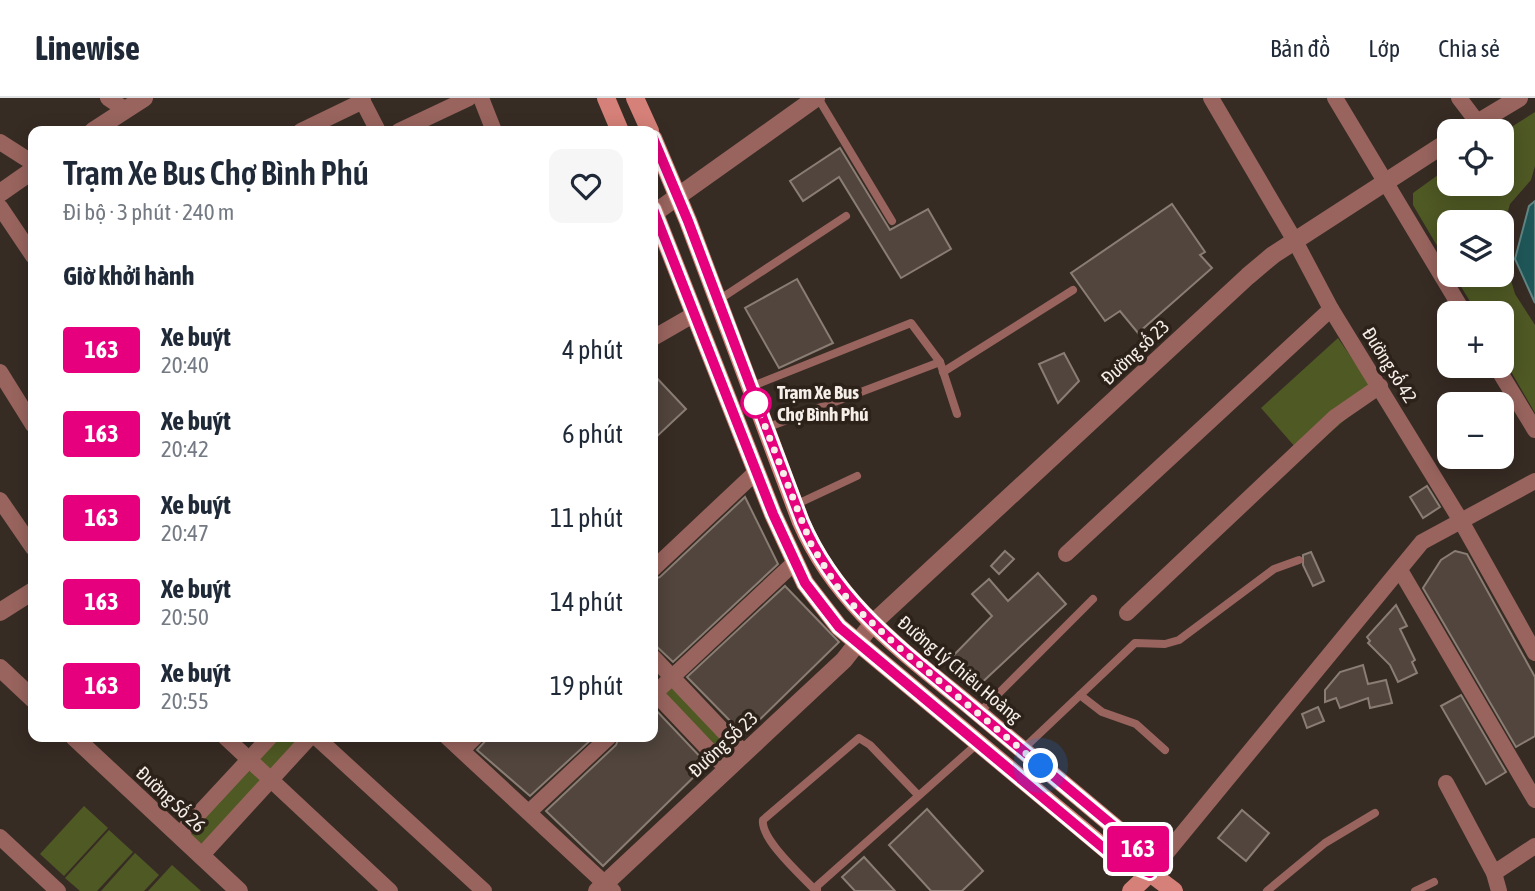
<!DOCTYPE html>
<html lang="vi">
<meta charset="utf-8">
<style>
:root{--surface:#fff;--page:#f6f6f7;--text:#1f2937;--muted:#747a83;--line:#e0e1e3}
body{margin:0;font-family:"Asap Condensed",sans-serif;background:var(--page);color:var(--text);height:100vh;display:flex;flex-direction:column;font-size:26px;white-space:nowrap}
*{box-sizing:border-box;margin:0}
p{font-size:23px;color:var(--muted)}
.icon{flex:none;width:38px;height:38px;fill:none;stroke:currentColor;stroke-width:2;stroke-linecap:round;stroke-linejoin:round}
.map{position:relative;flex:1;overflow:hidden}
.side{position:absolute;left:28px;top:28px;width:630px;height:616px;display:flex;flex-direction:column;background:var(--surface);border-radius:14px;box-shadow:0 4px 18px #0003}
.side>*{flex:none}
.badge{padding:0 14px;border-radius:5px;font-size:24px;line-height:46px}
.controls{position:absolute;left:1437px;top:21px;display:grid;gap:14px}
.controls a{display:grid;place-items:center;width:77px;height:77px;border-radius:14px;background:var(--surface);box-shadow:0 4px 18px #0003;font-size:35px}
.you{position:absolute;width:35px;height:35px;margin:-18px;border:5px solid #fff;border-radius:50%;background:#1a73e8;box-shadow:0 0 0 10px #1a73e833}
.map>.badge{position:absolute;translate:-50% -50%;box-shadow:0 0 0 4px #fff}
h2{padding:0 35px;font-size:26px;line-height:63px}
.round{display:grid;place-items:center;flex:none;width:74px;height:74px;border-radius:14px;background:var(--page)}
.summary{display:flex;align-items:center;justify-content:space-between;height:119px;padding:0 35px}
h1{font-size:33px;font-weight:600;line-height:52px}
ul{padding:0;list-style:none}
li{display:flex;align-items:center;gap:21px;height:84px;padding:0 35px}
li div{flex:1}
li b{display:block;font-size:26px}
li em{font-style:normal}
li .badge{min-width:77px;font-weight:700;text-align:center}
header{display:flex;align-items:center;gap:42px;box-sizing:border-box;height:98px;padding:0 35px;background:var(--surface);border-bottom:2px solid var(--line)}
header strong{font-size:33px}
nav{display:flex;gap:38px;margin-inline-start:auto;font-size:24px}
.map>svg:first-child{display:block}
</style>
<header>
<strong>Linewise</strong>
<nav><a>Bản đồ</a><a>Lớp</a><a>Chia sẻ</a></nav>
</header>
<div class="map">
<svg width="1535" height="793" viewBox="0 0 1535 793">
<rect width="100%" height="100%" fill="#372c24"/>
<g fill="#4f5924">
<polygon points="1535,14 1535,68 1531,82 1510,106 1505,124 1508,172 1515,196 1535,227 1535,315 1502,258 1502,215 1477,215 1454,177 1502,177 1502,124 1449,124 1449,168 1413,107 1413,95 1449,69 1449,86 1502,86 1502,35"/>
<polygon points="1338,240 1376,295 1303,358 1261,310"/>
<polygon points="672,586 735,653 725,663 661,595"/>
<polygon points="276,639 303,639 270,675 255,662"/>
<polygon points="249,669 264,682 202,749 188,734"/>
<polygon points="84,708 108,730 64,778 40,756"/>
<polygon points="109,732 133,754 97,793 80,793 65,780"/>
<polygon points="135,755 159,777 144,793 101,793"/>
<polygon points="172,767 201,793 148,793"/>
</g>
<polygon fill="#1f5758" stroke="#608584" stroke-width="2" points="1535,103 1535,205 1515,161 1529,108"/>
<g fill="#51453d" stroke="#8a7d74" stroke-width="2">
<polygon points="840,50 890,132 928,111 951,151 901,180 839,79 803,103 790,83"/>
<polygon points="1172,106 1205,154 1200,157 1212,170 1138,235 1120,213 1105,223 1071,175"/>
<polygon points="797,181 833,245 779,270 745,210"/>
<polygon points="1064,255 1079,283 1058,305 1039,266"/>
<polygon points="653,276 686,311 653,342"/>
<polygon points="1427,388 1440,409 1423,420 1410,399"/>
<polygon points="745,399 778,466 673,564 653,545 653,482 660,479"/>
<polygon points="1005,453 1014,461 999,476 991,468"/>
<polygon points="1455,453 1467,456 1535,579 1535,638 1516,649 1423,490 1441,462"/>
<polygon points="1311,454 1324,483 1313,488 1303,467 1303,457"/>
<polygon points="1038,475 1066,506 976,590 949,562 992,518 972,496 989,481 1008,503"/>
<polygon points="785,488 839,544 744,637 687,579"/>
<polygon points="1396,507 1407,528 1400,531 1415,562 1412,564 1417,575 1398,584 1390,567 1368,545 1370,543 1367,539"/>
<polygon points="1363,567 1368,586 1386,582 1392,605 1370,610 1368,600 1340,610 1336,600 1325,604 1325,592 1340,574"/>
<polygon points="1461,597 1506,674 1486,686 1441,608"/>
<polygon points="653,609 707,666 603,768 546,713 616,647 619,639 653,639"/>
<polygon points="1318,609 1324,623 1307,630 1302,616"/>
<polygon points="489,639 594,639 530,698 477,652"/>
<polygon points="927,711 983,773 962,793 931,793 889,747"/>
<polygon points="1242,712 1269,735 1246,763 1218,740"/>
<polygon points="864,759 895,793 855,793 842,779"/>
</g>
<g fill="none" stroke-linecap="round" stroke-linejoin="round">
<g stroke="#99645e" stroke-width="8">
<polyline points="818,0 892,123"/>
<polyline points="717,203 846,118"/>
<polyline points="943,274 1073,192"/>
<polyline points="750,289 911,225 940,264 957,316"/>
<polyline points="766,330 940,264"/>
<polyline points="795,407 857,378"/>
<polyline points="1080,597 1102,614 1136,626 1165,652"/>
<polyline points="979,615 1093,501"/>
<polyline points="1022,652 1135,545 1165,546 1179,542 1274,471 1299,462"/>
<path d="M816,793C803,779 760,741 763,722L859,640L870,647L918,697"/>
<polyline points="817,793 817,788 977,646"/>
<polyline points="1267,793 1325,745 1375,715"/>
<polyline points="1415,793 1434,784"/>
</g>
<g stroke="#99645e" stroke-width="16">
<polyline points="108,0 126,12"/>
<polyline points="361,0 378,33"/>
<polyline points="481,0 494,33"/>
<polyline points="1211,0 1295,143 1331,211 1461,423 1535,555"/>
<polyline points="1335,0 1464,215"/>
<polyline points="1459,0 1478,25"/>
<polyline points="301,33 363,3"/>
<polyline points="399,33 469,0"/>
<polyline points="0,44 33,65"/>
<polyline points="0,109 33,158"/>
<polyline points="653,240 693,217"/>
<polyline points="1496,268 1535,332"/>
<polyline points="0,274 33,327"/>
<polyline points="0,402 33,450"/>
<polyline points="1066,456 1331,211"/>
<polyline points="653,471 756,374"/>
<polyline points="1400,472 1535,702"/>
<polyline points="1127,515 1335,319 1380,288"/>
<polyline points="653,559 744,655"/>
<polyline points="653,593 727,671"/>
<polyline points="653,597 794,465"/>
<polyline points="225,639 390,793"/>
<polyline points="316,639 484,793"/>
<polyline points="447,639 613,793"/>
<polyline points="462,652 475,639"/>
<polyline points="1446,685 1494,775 1499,793"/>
<polyline points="529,714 609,639"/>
<polyline points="179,737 270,639"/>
<polyline points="0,739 58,793"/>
<polyline points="201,758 310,639"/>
<polyline points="1150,775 1422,444 1535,383"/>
<polyline points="1494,775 1535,748"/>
</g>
<g stroke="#99645e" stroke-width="18">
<polyline points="93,33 144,0"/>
<polyline points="1464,33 1519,0"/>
<polyline points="0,95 33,72"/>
<polyline points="653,116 816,0"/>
<polyline points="0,514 33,493"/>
<polyline points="0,570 33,601"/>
<polyline points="74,639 239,793"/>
<polyline points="597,793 844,562 873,525 1248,178 1273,157 1449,43"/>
</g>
<g stroke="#d58078" stroke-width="18">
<polyline points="606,0 620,33"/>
<polyline points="635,0 650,33"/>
<path d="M653,40L688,123L801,424C838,509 907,556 976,613C1029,657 1082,702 1135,746L1150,775"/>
<polyline points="653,111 773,416 805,485 839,529 1120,763 1150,775 1174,793"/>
<polyline points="1131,793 1150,775"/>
</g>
</g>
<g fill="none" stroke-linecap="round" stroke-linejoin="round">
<g stroke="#fff" stroke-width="16">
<path id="line" d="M653,40L688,123L802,424C838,507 904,553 972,610C1026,655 1081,701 1135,746L1150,775L1119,763L839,529L805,485L773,416L653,111"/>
</g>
<use href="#line" stroke="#e6007e" stroke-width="10"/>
<polyline stroke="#f6efe9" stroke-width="7" stroke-dasharray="0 12.6" points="756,305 811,446 836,487 854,508 895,546 1041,668"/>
</g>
<circle fill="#fff" stroke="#e6007e" stroke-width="3.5" cx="756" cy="305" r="14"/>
<g text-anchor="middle" stroke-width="7" stroke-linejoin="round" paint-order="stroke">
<g font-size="19" fill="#f6efe9" stroke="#2c221a">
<text transform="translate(1135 254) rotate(-43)" y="7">Đường số 23</text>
<text transform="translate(1390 267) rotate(58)" y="7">Đường số 42</text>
<text transform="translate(960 571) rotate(40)" y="7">Đường Lý Chiêu Hoàng</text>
<text transform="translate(723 646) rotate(-43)" y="7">Đường Số 23</text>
<text transform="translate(171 701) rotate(43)" y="7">Đường Số 26</text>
</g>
<g font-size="19" font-weight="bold" fill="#f6efe9" stroke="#2c221a" text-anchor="start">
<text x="777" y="301">Trạm Xe Bus<tspan x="777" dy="22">Chợ Bình Phú</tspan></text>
</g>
</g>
</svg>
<div class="controls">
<a><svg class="icon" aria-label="locate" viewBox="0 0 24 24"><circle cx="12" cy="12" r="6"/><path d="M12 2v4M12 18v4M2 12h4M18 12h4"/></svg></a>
<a><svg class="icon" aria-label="layers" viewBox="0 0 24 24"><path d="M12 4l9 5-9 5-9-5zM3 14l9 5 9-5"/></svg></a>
<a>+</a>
<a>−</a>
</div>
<div class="you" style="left:1041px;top:668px"></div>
<b class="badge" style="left:1138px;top:751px;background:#e6007e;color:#fff">163</b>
<section class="side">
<div class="summary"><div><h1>Trạm Xe Bus Chợ Bình Phú</h1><p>Đi bộ · 3 phút · 240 m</p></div><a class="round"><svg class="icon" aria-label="heart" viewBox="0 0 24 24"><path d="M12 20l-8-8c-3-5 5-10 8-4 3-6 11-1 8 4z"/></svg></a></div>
<h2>Giờ khởi hành</h2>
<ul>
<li><span class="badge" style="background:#e6007e;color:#fff">163</span><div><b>Xe buýt</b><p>20:40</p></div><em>4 phút</em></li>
<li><span class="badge" style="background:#e6007e;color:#fff">163</span><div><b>Xe buýt</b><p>20:42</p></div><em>6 phút</em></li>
<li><span class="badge" style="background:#e6007e;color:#fff">163</span><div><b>Xe buýt</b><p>20:47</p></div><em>11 phút</em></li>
<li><span class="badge" style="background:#e6007e;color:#fff">163</span><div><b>Xe buýt</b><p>20:50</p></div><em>14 phút</em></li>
<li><span class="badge" style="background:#e6007e;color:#fff">163</span><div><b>Xe buýt</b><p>20:55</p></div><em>19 phút</em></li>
</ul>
</section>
</div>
